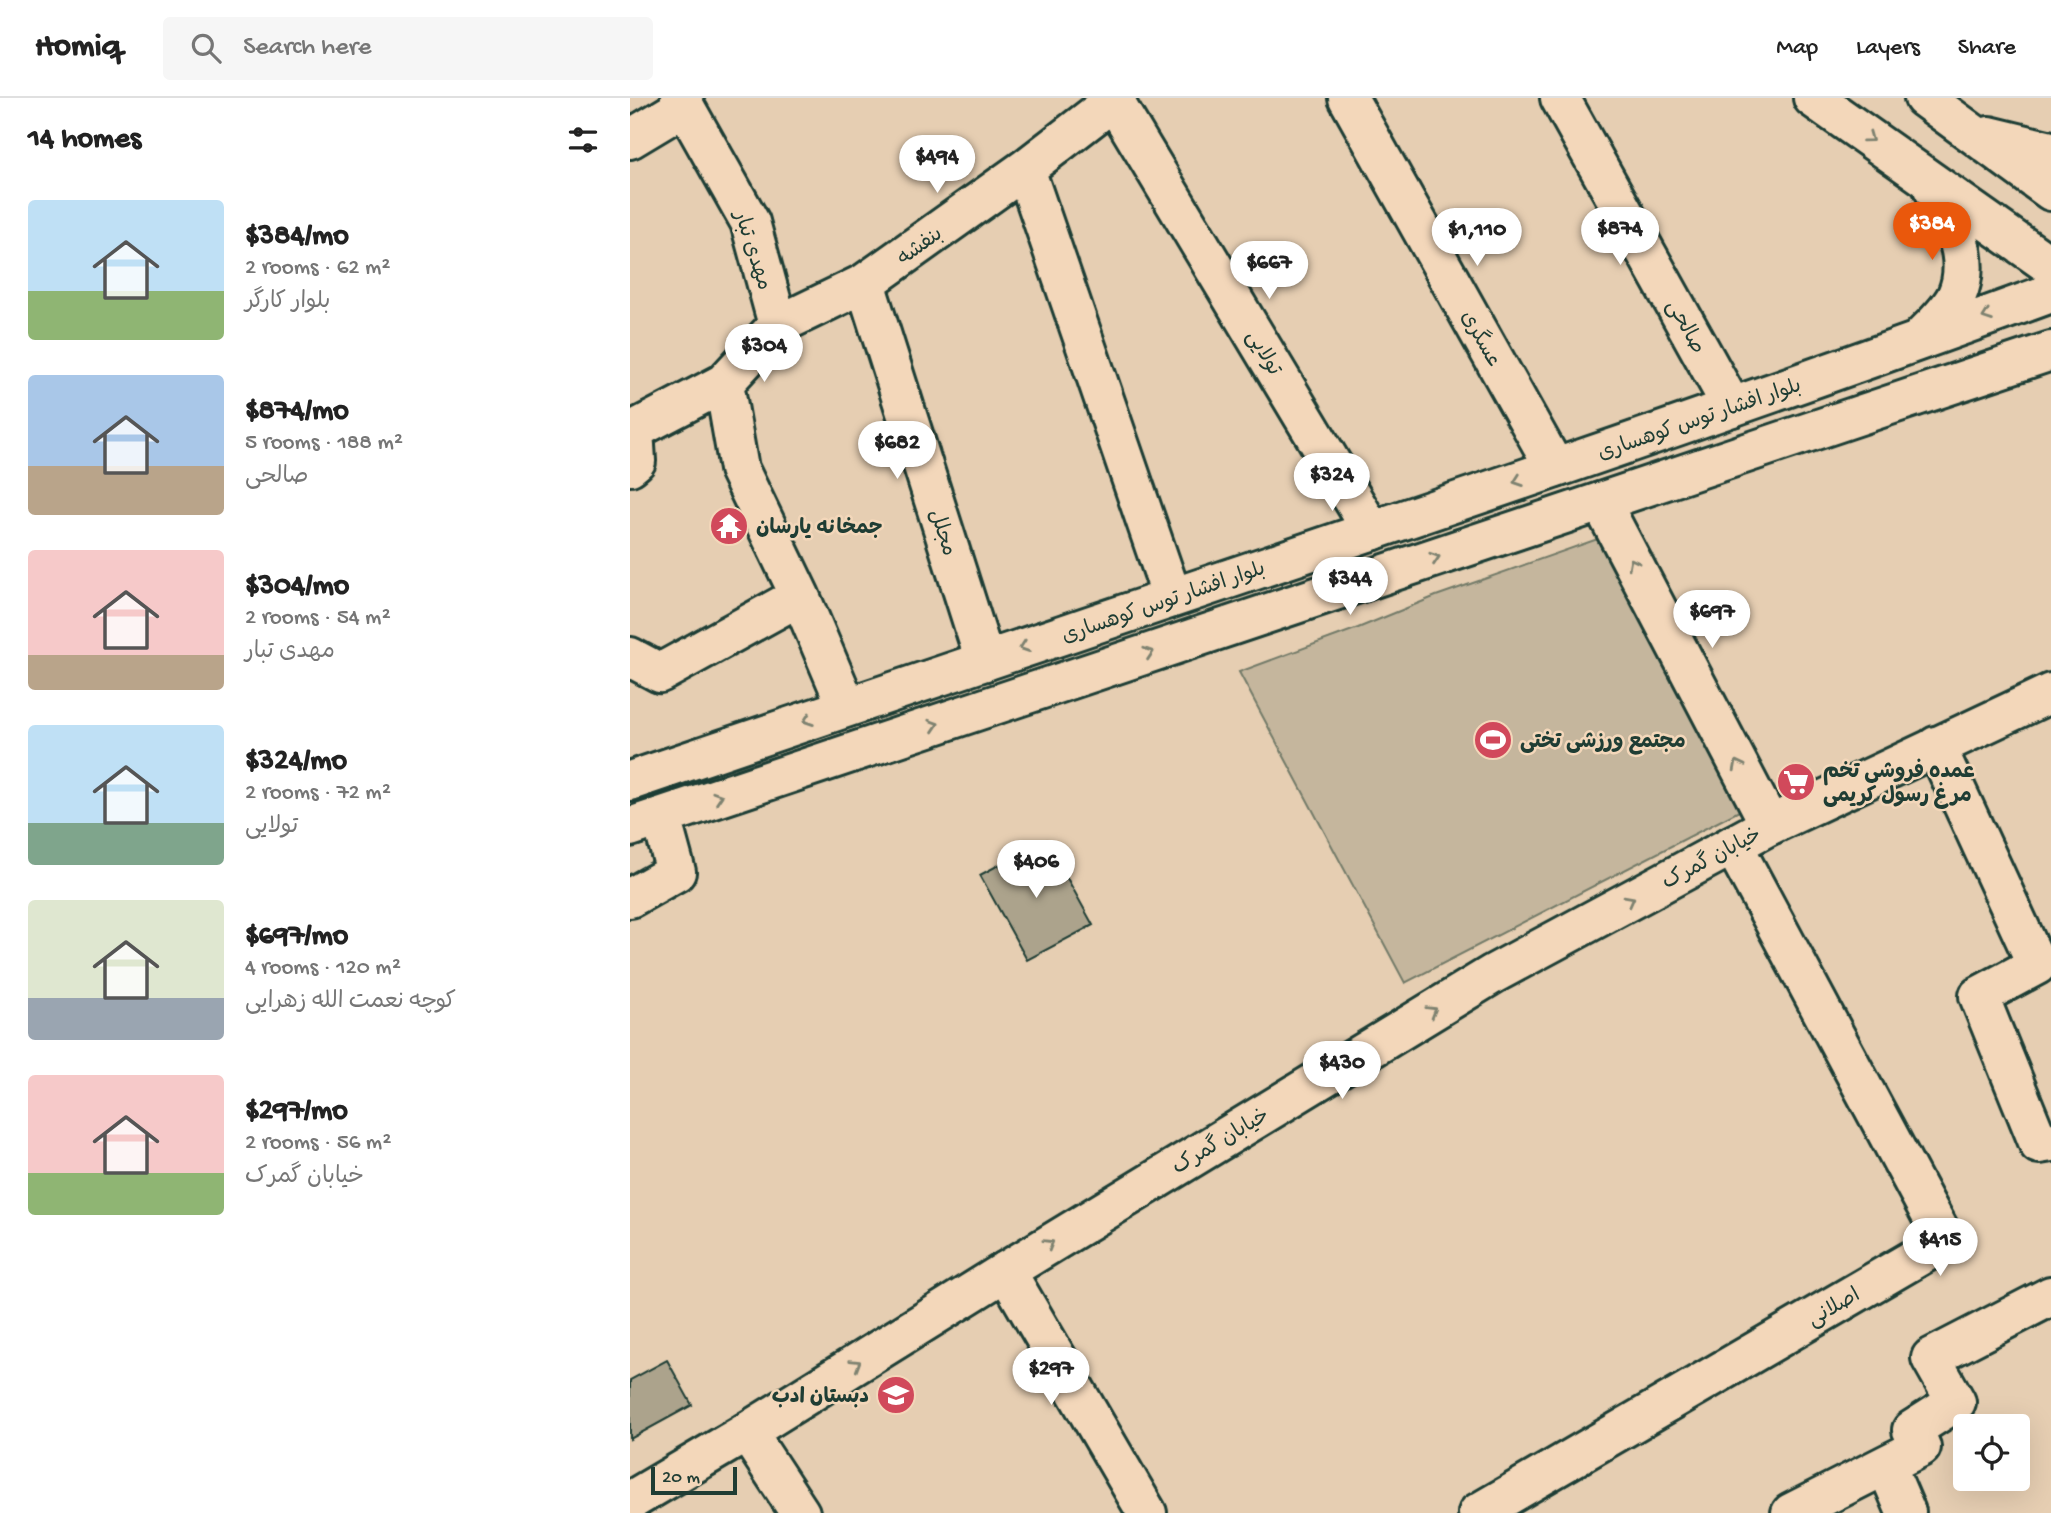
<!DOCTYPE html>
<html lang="en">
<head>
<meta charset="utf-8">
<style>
	:root { --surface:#fff; --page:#f6f6f6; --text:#222; --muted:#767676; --line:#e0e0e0; --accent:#ea580c }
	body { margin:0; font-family:"Gochi Hand","Playpen Sans Arabic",sans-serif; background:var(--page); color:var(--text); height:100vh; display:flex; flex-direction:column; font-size:26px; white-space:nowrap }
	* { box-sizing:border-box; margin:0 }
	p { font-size:23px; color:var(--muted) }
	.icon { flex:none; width:38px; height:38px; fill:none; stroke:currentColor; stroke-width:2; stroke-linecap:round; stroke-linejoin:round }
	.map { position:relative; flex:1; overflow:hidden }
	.panel { display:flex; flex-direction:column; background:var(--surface); width:630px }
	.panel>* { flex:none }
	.tools { position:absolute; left:1323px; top:1316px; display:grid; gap:14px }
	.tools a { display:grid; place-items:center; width:77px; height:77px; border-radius:7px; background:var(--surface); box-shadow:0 7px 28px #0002; font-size:35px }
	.scale { position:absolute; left:21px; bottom:18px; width:86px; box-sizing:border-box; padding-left:7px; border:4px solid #1f3d34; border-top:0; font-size:19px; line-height:24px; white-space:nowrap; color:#1f3d34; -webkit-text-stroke:5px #f3d7ba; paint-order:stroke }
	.price { position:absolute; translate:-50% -60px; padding:0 16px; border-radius:24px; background:#fff; color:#222; font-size:23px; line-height:46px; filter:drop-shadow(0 2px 4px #0008) }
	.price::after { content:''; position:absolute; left:50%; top:42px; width:21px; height:16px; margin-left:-10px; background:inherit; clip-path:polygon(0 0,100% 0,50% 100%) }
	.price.current { background:var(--accent); color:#fff }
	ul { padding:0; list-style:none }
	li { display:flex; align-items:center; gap:21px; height:175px; padding:0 28px }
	li span { display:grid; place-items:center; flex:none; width:196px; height:140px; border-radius:7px; color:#555 }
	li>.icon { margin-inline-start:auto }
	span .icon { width:84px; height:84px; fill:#fffc; stroke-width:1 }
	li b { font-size:30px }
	h2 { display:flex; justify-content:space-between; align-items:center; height:84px; padding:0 28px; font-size:30px }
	header { display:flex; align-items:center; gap:42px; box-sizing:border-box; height:98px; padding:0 35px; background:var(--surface); border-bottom:2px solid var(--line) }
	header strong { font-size:33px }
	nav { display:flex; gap:38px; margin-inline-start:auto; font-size:24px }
	.search { width:490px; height:63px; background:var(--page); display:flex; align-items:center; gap:18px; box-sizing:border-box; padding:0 24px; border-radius:7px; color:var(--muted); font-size:26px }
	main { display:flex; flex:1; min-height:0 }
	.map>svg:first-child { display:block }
	.green { fill:#c5b69d; stroke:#727a68; stroke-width:2 }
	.building { fill:#aca38c; stroke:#1f3d34; stroke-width:2 }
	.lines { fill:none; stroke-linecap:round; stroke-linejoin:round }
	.minor-casing { stroke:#1f3d34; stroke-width:44 }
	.major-casing { stroke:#1f3d34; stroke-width:44 }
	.minor { stroke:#f3d7ba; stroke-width:38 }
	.major { stroke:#f3d7ba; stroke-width:38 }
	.oneway { stroke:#7e8270 }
	.labels { text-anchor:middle; stroke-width:5; stroke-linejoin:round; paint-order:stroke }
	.street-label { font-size:21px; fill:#1f3d34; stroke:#f3d7ba }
	.poi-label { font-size:21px; font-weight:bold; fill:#1f3d34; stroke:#f3d7ba; text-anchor:start }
</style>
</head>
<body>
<header>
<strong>Homiq</strong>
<div class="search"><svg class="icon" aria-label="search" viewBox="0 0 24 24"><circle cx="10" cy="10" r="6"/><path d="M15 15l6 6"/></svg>Search here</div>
<nav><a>Map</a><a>Layers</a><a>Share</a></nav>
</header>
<main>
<section class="panel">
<h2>14 homes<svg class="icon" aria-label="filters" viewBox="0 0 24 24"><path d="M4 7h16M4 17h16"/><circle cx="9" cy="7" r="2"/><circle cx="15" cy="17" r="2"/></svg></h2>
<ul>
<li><span style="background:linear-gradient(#bfe0f5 65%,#8fb573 0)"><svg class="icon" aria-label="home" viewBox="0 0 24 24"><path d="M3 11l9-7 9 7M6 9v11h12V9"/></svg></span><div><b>$384/mo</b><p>2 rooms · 62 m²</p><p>بلوار کارگر</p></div></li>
<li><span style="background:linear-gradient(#a9c7e8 65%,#b9a48a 0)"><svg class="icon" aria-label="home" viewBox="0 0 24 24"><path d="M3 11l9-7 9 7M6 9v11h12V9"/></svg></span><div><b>$874/mo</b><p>5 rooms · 188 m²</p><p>صالحی</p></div></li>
<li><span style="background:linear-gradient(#f6c9c9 75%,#b9a48a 0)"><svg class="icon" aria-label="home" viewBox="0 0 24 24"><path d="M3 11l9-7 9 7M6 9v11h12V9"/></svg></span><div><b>$304/mo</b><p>2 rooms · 54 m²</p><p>مهدی تبار</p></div></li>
<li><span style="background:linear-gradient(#bfe0f5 70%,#7fa58c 0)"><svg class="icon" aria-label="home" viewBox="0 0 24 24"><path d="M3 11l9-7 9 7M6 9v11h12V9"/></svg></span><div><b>$324/mo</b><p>2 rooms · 72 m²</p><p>تولایی</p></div></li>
<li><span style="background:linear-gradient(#dfe7d0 70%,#9aa5b1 0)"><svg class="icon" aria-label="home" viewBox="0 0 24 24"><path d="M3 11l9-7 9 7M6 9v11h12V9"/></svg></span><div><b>$697/mo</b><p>4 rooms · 120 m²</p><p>کوچه نعمت الله زهرایی</p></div></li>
<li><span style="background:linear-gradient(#f6c9c9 70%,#8fb573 0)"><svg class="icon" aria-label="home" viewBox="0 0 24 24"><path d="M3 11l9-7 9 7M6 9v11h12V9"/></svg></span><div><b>$297/mo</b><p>2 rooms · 56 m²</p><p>خیابان گمرک</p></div></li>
</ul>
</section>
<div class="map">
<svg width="1421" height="1415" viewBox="0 0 1421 1415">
	<rect width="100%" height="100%" fill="#e6ceb2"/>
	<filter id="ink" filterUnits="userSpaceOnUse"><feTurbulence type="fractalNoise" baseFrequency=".0143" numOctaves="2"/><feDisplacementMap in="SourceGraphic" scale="14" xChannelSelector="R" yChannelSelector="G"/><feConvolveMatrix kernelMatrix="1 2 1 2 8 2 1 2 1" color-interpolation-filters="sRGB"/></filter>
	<g filter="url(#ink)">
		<path class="green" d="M979 437 1115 710 775 885 609 574 728 530 806 498Z"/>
		<path class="building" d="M416 742 463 827 397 862 350 777Z
			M37 1262 62 1307 0 1341V1282Z"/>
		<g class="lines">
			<defs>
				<path id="minor" d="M50 0 120 124 148 227 94 285 109 371 170 498 217 609
					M718 0 925 370
					M930 0 1102 309
					M484 3 742 433
					M0 41 55 8
					M395 71 542 499
					M235 185 355 563
					M148 227 235 185 395 71 487 0
					M4 332 94 285
					M0 368 6 363 4 332
					M971 404 1140 727
					M0 559 30 575 170 498
					M1306 648 1407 867 1349 898 1409 1046 1421 1044
					M0 800 46 774 31 719
					M376 1173 517 1415
					M117 1334 170 1415
					M1256 1367 1276 1414
					M848 1415 1315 1143 1103 747
					M1161 1415 1291 1349 1282 1332 1326 1304 1301 1260 1421 1198"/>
				<path id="major" d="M1183 0 1421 168
					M1294 0 1421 93
					M1359 38 1421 53
					M1288 243C1301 229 1319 214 1327 197 1343 160 1322 121 1303 90
					M0 683C474 521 951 367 1421 195
					M0 729 1421 253
					M0 1403 117 1334 376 1173 863 876 1140 727 1421 595"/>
			</defs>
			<use href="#minor" class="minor-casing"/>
			<use href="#major" class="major-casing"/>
			<use href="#minor" class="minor"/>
			<use href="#major" class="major"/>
		</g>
		<defs><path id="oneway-chevron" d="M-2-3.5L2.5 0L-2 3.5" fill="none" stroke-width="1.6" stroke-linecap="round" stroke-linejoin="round" transform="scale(1.75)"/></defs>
		<g class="oneway">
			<use href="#oneway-chevron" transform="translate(1239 40) rotate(36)"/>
			<use href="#oneway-chevron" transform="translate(1357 218) rotate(160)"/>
			<use href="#oneway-chevron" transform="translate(888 383) rotate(161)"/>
			<use href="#oneway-chevron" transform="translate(805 460) rotate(-18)"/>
			<use href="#oneway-chevron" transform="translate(1003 465) rotate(-117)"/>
			<use href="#oneway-chevron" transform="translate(394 549) rotate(161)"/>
			<use href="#oneway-chevron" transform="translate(519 555) rotate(-18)"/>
			<use href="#oneway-chevron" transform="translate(178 622) rotate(161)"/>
			<use href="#oneway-chevron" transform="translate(304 627) rotate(-18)"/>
			<use href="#oneway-chevron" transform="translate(1108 667) rotate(-117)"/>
			<use href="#oneway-chevron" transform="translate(88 699) rotate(-18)"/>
			<use href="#oneway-chevron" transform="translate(1000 802) rotate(-28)"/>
			<use href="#oneway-chevron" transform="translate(802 913) rotate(-31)"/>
			<use href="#oneway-chevron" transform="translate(419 1146) rotate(-31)"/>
			<use href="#oneway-chevron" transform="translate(226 1266) rotate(-32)"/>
		</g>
	</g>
	<defs>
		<symbol id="temple-disc" viewBox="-11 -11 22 22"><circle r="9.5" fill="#d1495b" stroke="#f3d7ba"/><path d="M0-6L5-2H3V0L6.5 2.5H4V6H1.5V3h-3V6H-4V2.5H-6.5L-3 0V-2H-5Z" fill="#fff"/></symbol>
		<symbol id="stadium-disc" viewBox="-11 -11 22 22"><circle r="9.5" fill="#d1495b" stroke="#f3d7ba"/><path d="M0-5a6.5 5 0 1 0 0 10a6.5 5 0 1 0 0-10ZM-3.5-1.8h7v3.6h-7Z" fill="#fff"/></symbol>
		<symbol id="supermarket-disc" viewBox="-11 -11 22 22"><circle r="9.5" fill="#d1495b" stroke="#f3d7ba"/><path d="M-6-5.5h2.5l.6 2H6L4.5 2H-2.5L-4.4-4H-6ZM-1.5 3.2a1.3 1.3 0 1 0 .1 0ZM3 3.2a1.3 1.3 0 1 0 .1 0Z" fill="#fff"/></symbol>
		<symbol id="school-disc" viewBox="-11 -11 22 22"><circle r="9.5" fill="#d1495b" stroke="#f3d7ba"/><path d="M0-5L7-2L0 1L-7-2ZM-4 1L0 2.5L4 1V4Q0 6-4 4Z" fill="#fff"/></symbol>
	</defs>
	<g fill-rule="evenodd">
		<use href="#temple-disc" x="77" y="406" width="44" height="44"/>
		<use href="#stadium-disc" x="841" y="620" width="44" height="44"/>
		<use href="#supermarket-disc" x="1144" y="662" width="44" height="44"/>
		<use href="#school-disc" x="244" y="1275" width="44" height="44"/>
	</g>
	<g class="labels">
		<g class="street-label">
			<text transform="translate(289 147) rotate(-36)" y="7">بنفشه</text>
			<text transform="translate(124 152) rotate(72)" y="7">مهدی تبار</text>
			<text transform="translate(1057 228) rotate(61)" y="7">صالحی</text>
			<text transform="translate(852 240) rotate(61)" y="7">عسگری</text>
			<text transform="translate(635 254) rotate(59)" y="7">تولایی</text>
			<text transform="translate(1069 320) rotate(-19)" y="7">بلوار افشار توس کوهساری</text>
			<text transform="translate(314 434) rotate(72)" y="7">مجلل</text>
			<text transform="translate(533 503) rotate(-19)" y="7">بلوار افشار توس کوهساری</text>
			<text transform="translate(1081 759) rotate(-28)" y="7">خیابان گمرک</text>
			<text transform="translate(590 1042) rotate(-31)" y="7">خیابان گمرک</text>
			<text transform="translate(1203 1208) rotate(-30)" y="7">اصلانی</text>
		</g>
		<g class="poi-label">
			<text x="126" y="435">جمخانه یارسان</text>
			<text x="890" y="649">مجتمع ورزشی تختی</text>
			<text x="1193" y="679">عمده فروشی تخم<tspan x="1193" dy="24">مرغ رسول کریمی</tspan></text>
			<text x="239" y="1304" text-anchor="end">دبستان ادب</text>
		</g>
	</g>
</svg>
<div class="tools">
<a><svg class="icon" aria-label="locate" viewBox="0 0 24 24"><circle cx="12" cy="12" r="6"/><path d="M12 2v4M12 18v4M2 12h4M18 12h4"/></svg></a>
</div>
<div class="scale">20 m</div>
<b class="price" style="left:307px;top:97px">$494</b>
<b class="price current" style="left:1302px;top:164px">$384</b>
<b class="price" style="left:990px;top:169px">$874</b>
<b class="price" style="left:847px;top:170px">$1,110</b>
<b class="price" style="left:639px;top:203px">$667</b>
<b class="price" style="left:134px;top:286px">$304</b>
<b class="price" style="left:267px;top:383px">$682</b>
<b class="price" style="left:702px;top:415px">$324</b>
<b class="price" style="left:720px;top:519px">$344</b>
<b class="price" style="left:1082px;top:552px">$697</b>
<b class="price" style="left:406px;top:802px">$406</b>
<b class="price" style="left:712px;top:1003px">$430</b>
<b class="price" style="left:1310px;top:1180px">$415</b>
<b class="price" style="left:421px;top:1309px">$297</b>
</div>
</main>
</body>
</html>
